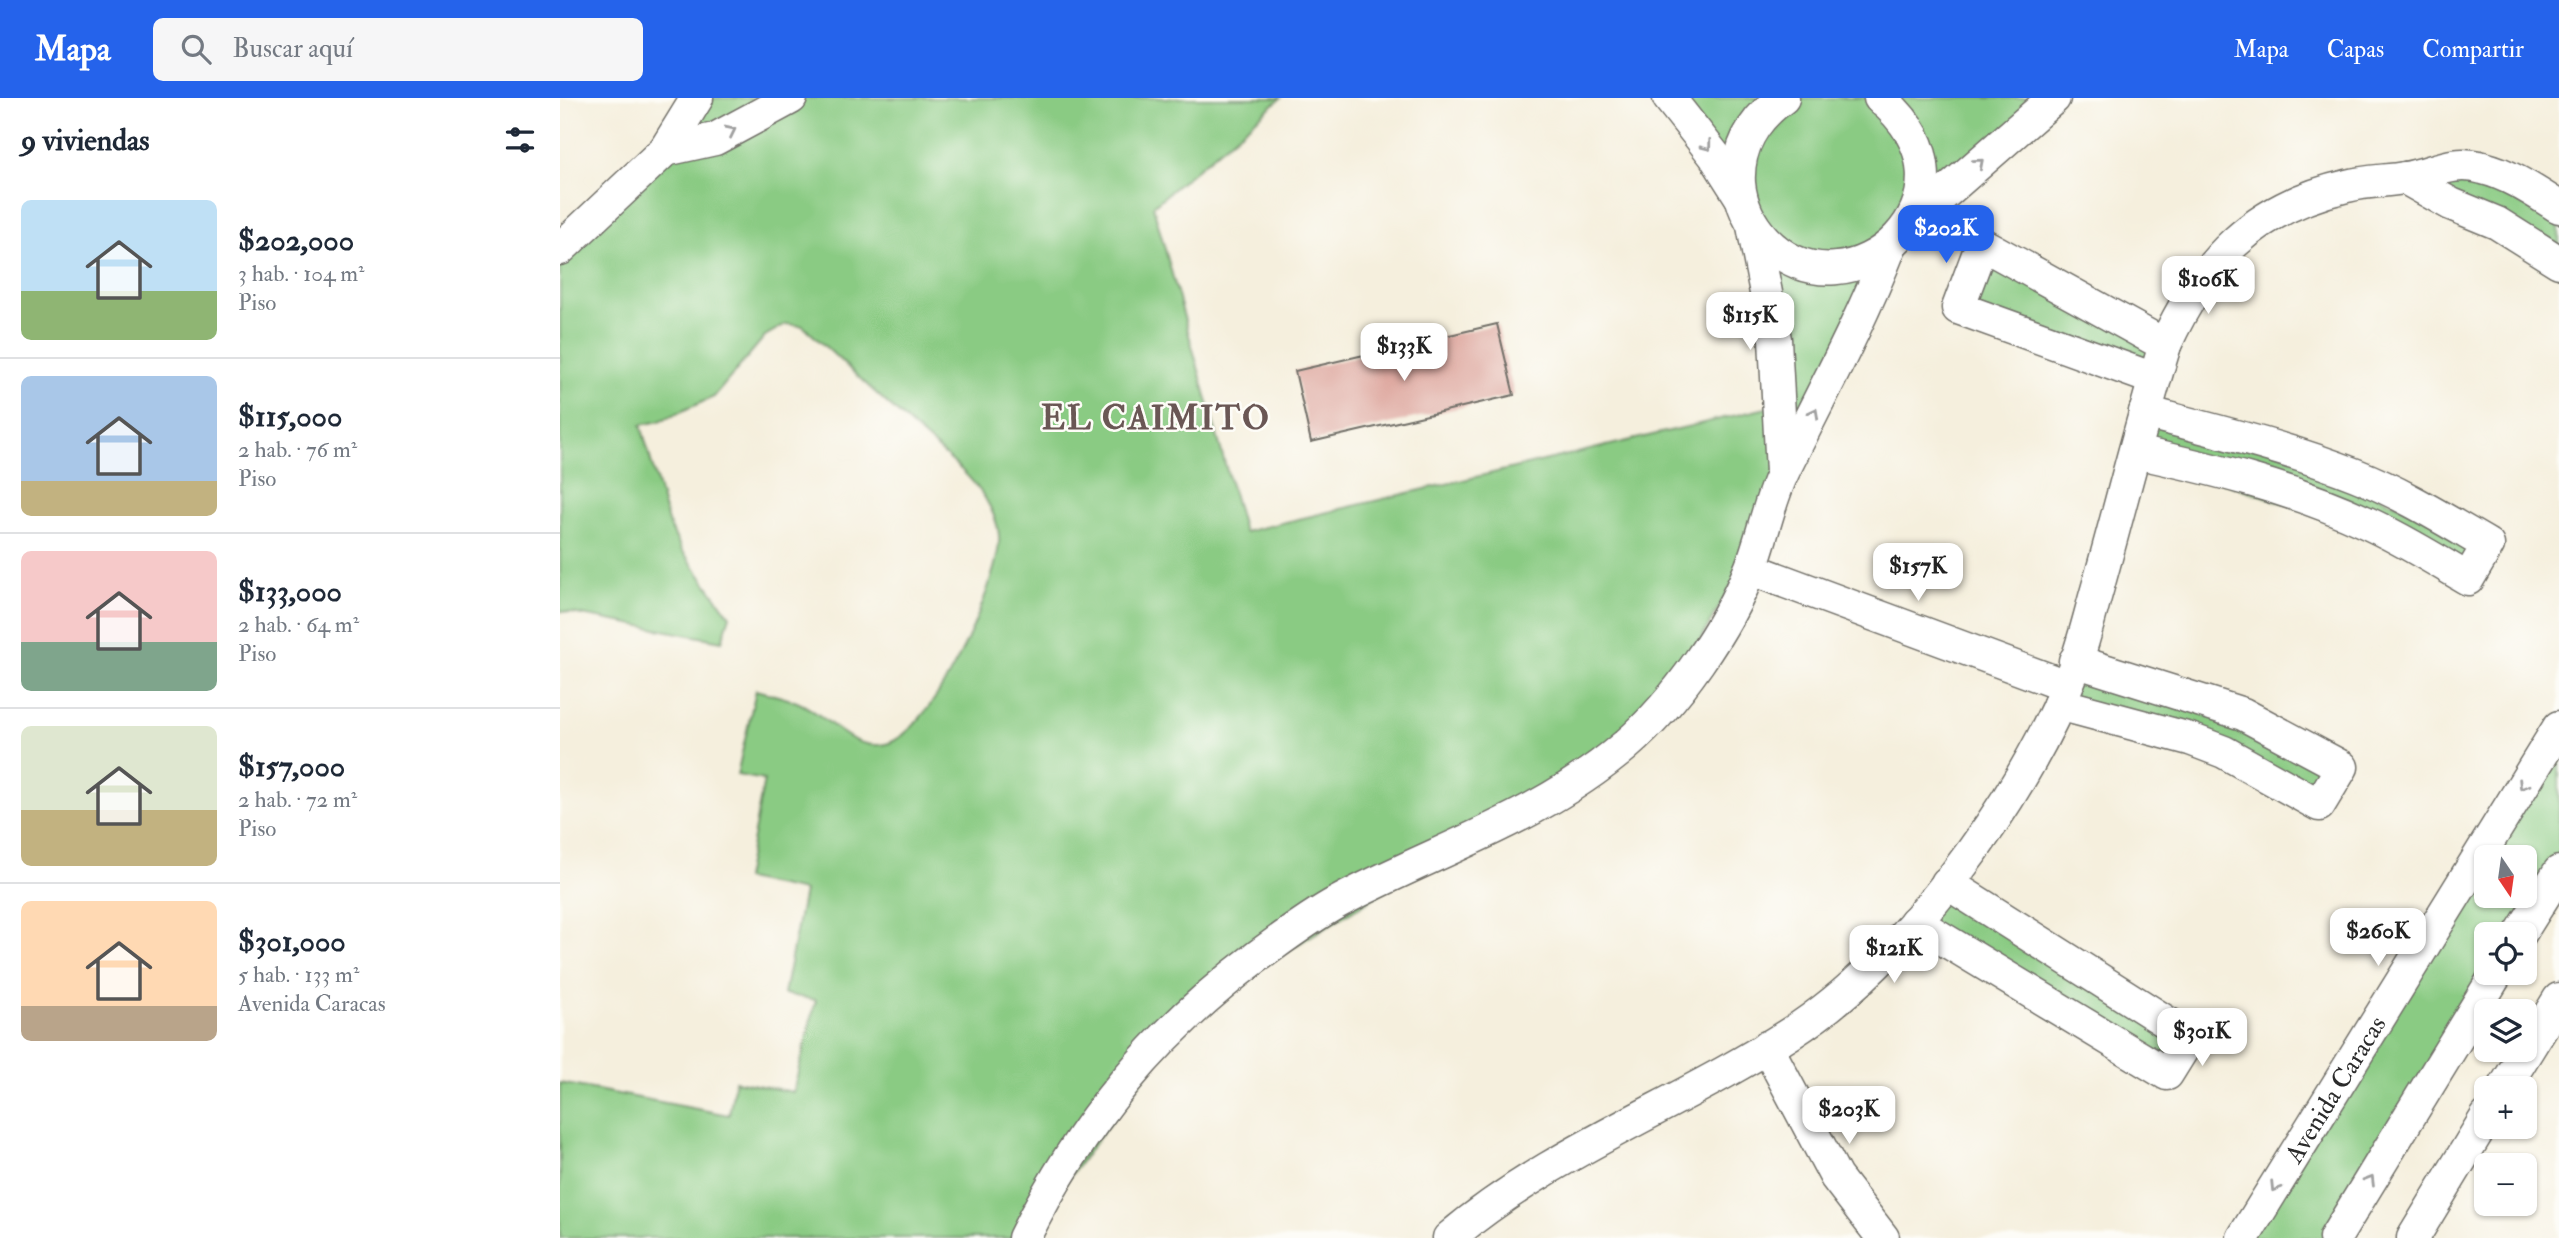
<!DOCTYPE html>
<html lang="es">
<head>
<meta charset="utf-8">
<style>
	:root { --surface:#fff; --page:#f6f6f7; --text:#1f2937; --muted:#747a83; --line:#e0e1e3; --accent:#2563eb }
	body { margin:0; font-family:"IM FELL Double Pica",serif; background:var(--page); color:var(--text); height:100vh; display:flex; flex-direction:column; font-size:26px; white-space:nowrap }
	* { box-sizing:border-box; margin:0 }
	p { font-size:23px; color:var(--muted) }
	.icon { flex:none; width:38px; height:38px; fill:none; stroke:currentColor; stroke-width:2; stroke-linecap:round; stroke-linejoin:round }
	.map { position:relative; flex:1; overflow:hidden }
	.details { display:flex; flex-direction:column; background:var(--surface); width:560px }
	.details>* { flex:none }
	.needle { width:46px; rotate:167deg }
	.buttons { position:absolute; left:1914px; top:747px; display:grid; gap:14px }
	.buttons a { display:grid; place-items:center; width:63px; height:63px; border-radius:10px; background:var(--surface); box-shadow:0 2px 5px #0004; font-size:35px }
	.price { position:absolute; translate:-50% -60px; padding:0 16px; border-radius:14px; background:#fff; color:#222; font-size:23px; line-height:46px; filter:drop-shadow(0 2px 4px #0008) }
	.price::after { content:''; position:absolute; left:50%; top:42px; width:21px; height:16px; margin-left:-10px; background:inherit; clip-path:polygon(0 0,100% 0,50% 100%) }
	.price.current { background:var(--accent); color:#fff }
	ul { padding:0; list-style:none }
	li { display:flex; align-items:center; gap:21px; height:175px; padding:0 21px }
	li+li { border-top:2px solid var(--line) }
	li span { display:grid; place-items:center; flex:none; width:196px; height:140px; border-radius:10px; color:#555 }
	li>.icon { margin-inline-start:auto }
	span .icon { width:84px; height:84px; fill:#fffc; stroke-width:1 }
	li b { font-size:30px }
	h2 { display:flex; justify-content:space-between; align-items:center; height:84px; padding:0 21px; font-size:30px }
	header { display:flex; align-items:center; gap:42px; box-sizing:border-box; height:98px; padding:0 35px; background:var(--accent); color:#fff }
	header strong { font-size:33px }
	nav { display:flex; gap:38px; margin-inline-start:auto; font-size:24px }
	.search { width:490px; height:63px; background:var(--page); display:flex; align-items:center; gap:18px; box-sizing:border-box; padding:0 24px; border-radius:10px; color:var(--muted); font-size:26px }
	main { display:flex; flex:1; min-height:0 }
	.map>svg:first-child { display:block }
	.green { fill:#8acb83; stroke:#5a7b57; stroke-width:2; fill-rule:evenodd }
	.building { fill:#dfaaa2 }
	.lines { fill:none; stroke-linecap:round; stroke-linejoin:round }
	.minor-casing { stroke:#727069; stroke-width:35 }
	.minor { stroke:#fff; stroke-width:32 }
	.oneway { stroke:#a0a0a0 }
	.labels { text-anchor:middle; stroke-width:5; stroke-linejoin:round; paint-order:stroke }
	.street-label { font-size:26px; fill:#2b2b2b; stroke:#fdfcf7 }
	.district-label { font-size:33px; font-weight:bold; letter-spacing:2px; fill:#6a5755; stroke:#fdfcf7 }
</style>
</head>
<body>
<header>
<strong>Mapa</strong>
<div class="search"><svg class="icon" aria-label="search" viewBox="0 0 24 24"><circle cx="10" cy="10" r="6"/><path d="M15 15l6 6"/></svg>Buscar aquí</div>
<nav><a>Mapa</a><a>Capas</a><a>Compartir</a></nav>
</header>
<main>
<section class="details">
<h2>9 viviendas<svg class="icon" aria-label="filters" viewBox="0 0 24 24"><path d="M4 7h16M4 17h16"/><circle cx="9" cy="7" r="2"/><circle cx="15" cy="17" r="2"/></svg></h2>
<ul>
<li><span style="background:linear-gradient(#bfe0f5 65%,#8fb573 0)"><svg class="icon" aria-label="home" viewBox="0 0 24 24"><path d="M3 11l9-7 9 7M6 9v11h12V9"/></svg></span><div><b>$202,000</b><p>3 hab. · 104 m²</p><p>Piso</p></div></li>
<li><span style="background:linear-gradient(#a9c7e8 75%,#c2b280 0)"><svg class="icon" aria-label="home" viewBox="0 0 24 24"><path d="M3 11l9-7 9 7M6 9v11h12V9"/></svg></span><div><b>$115,000</b><p>2 hab. · 76 m²</p><p>Piso</p></div></li>
<li><span style="background:linear-gradient(#f6c9c9 65%,#7fa58c 0)"><svg class="icon" aria-label="home" viewBox="0 0 24 24"><path d="M3 11l9-7 9 7M6 9v11h12V9"/></svg></span><div><b>$133,000</b><p>2 hab. · 64 m²</p><p>Piso</p></div></li>
<li><span style="background:linear-gradient(#dfe7d0 60%,#c2b280 0)"><svg class="icon" aria-label="home" viewBox="0 0 24 24"><path d="M3 11l9-7 9 7M6 9v11h12V9"/></svg></span><div><b>$157,000</b><p>2 hab. · 72 m²</p><p>Piso</p></div></li>
<li><span style="background:linear-gradient(#ffd9b3 75%,#b9a48a 0)"><svg class="icon" aria-label="home" viewBox="0 0 24 24"><path d="M3 11l9-7 9 7M6 9v11h12V9"/></svg></span><div><b>$301,000</b><p>5 hab. · 133 m²</p><p>Avenida Caracas</p></div></li>
</ul>
</section>
<div class="map">
<svg width="1999" height="1140" viewBox="0 0 1999 1140">
	<rect width="100%" height="100%" fill="#fdfcf7"/>
	<filter id="ink" filterUnits="userSpaceOnUse"><feTurbulence type="fractalNoise" baseFrequency=".0143" numOctaves="2"/><feDisplacementMap in="SourceGraphic" scale="14" xChannelSelector="R" yChannelSelector="G"/><feConvolveMatrix kernelMatrix="1 2 1 2 8 2 1 2 1" color-interpolation-filters="sRGB"/></filter>
	<filter id="wash" filterUnits="userSpaceOnUse"><feTurbulence type="fractalNoise" baseFrequency=".00686" numOctaves="4" result="noise"/><feDisplacementMap in="SourceGraphic" scale="28" xChannelSelector="R" yChannelSelector="G"/><feGaussianBlur stdDeviation="1.57" result="paint"/><feColorMatrix in="noise" values="0 0 0 0 0 0 0 0 0 0 0 0 0 0 0 0 0 1.4 0 .05"/><feComposite in="paint" operator="in"/></filter>
	<g filter="url(#wash)">
		<rect width="100%" height="100%" fill="#f5efdd"/>
		<path class="green" d="M137 0H721L593 108 684 434 1219 307 1193 128 1109 0H1494L1349 126 1208 423 1101 611 888 754 637 908 464 1140H0V985L169 1017 175 983 233 994 256 902 224 896 244 793 185 781 204 682 177 677 196 592C210 596 224 599 237 604 267 616 285 649 320 647 371 644 436 490 439 444 440 430 432 412 425 400 409 375 382 355 361 336 321 300 282 264 243 228L226 226 205 238 154 299 100 323 81 327 108 424 121 451 170 518 162 543 0 513V152Z
			M1893 65 1999 109V164L1846 80Z
			M1422 146 1605 247 1594 281 1398 210Z
			M1585 314 1692 342 1928 447 1908 481 1859 452 1576 354Z
			M1515 564 1782 669 1759 707 1499 605Z
			M1999 629V774L1960 836H1927V875L1775 1140H1683ZM1927 760H1965V798H1927Z
			M1385 787 1630 939 1607 976 1357 822Z"/>
		<g id="blocks">
			<path class="building" d="M937 226 954 297 751 344 735 273Z"/>
		</g>
	</g>
	<g filter="url(#ink)">
		<use href="#blocks" fill-opacity="0" stroke="#727069" stroke-width="2"/>
		<g class="lines">
			<defs>
				<g id="minor">
					<path d="M1109 0 1154 57 1180 98"/>
					<path d="M1223 0C1194 21 1177 48 1179 85 1181 107 1190 126 1205 142 1289 230 1436 95 1320 0"/>
					<path d="M105 52 155 41 231 0"/>
					<path d="M1845 80 1891 106 1937 125 1999 164"/>
					<path d="M1351 125 1494 0"/>
					<path d="M1193 128 1215 241 1222 374"/>
					<path d="M0 151 105 52 137 0"/>
					<path d="M1594 281 1398 210 1422 146 1605 247"/>
					<path d="M1575 354C1654 371 1732 390 1805 424 1841 440 1874 461 1908 481L1928 447C1885 422 1842 395 1796 377 1728 350 1656 333 1585 314"/>
					<path d="M1191 471 1506 588"/>
					<path d="M1499 606 1630 641 1664 654 1759 707 1782 669 1683 616 1515 563"/>
					<path d="M1355 824 1607 976 1630 939 1387 785"/>
					<path d="M1960 836 1999 774"/>
					<path d="M1207 949 1276 1079 1323 1140"/>
					<path d="M1944 990 1999 901"/>
					<path d="M464 1140C521 1025 595 935 698 858 724 839 750 819 778 804 875 752 980 721 1066 647 1116 604 1167 530 1191 469 1203 438 1209 402 1224 372 1261 297 1300 226 1330 149"/>
					<path d="M889 1140C990 1054 1119 1007 1231 935 1344 863 1462 703 1511 578 1522 551 1529 520 1537 492 1560 410 1580 328 1605 247 1643 163 1694 109 1787 88 1806 83 1826 83 1845 80 1875 75 1891 61 1923 70 1951 77 1975 94 1999 109"/>
					<path id="s1" d="M1683 1140 1999 629"/>
					<path d="M1775 1140 1937 875"/>
					<path d="M1853 1140 1927 1018"/>
				</g>
			</defs>
			<use href="#minor" class="minor-casing"/>
			<use href="#minor" class="minor"/>
		</g>
		<defs><path id="oneway-chevron" d="M-2-3.5L2.5 0L-2 3.5" fill="none" stroke-width="1.6" stroke-linecap="round" stroke-linejoin="round" transform="scale(1.75)"/></defs>
		<g class="oneway">
			<use href="#oneway-chevron" transform="translate(171 33) rotate(-26)"/>
			<use href="#oneway-chevron" transform="translate(1147 48) rotate(53)"/>
			<use href="#oneway-chevron" transform="translate(1419 65) rotate(-41)"/>
			<use href="#oneway-chevron" transform="translate(1254 315) rotate(-62)"/>
			<use href="#oneway-chevron" transform="translate(1963 687) rotate(122)"/>
			<use href="#oneway-chevron" transform="translate(1810 1082) rotate(-59)"/>
			<use href="#oneway-chevron" transform="translate(1715 1089) rotate(122)"/>
		</g>
	</g>
	<g class="labels">
		<g class="street-label">
			<text dy="9" stroke="none"><textPath href="#s1" startOffset="175">Avenida Caracas</textPath></text>
		</g>
		<g class="district-label">
			<text x="596" y="331">EL CAIMITO</text>
		</g>
	</g>
</svg>
<div class="buttons">
<a><svg class="needle" viewBox="-14 -14 28 28"><path d="M0-13l5 13h-10z" fill="#e53935"/><path d="M0 13l5-13h-10z" fill="#747a83"/></svg></a>
<a><svg class="icon" aria-label="locate" viewBox="0 0 24 24"><circle cx="12" cy="12" r="6"/><path d="M12 2v4M12 18v4M2 12h4M18 12h4"/></svg></a>
<a><svg class="icon" aria-label="layers" viewBox="0 0 24 24"><path d="M12 4l9 5-9 5-9-5zM3 14l9 5 9-5"/></svg></a>
<a>+</a>
<a>−</a>
</div>
<b class="price current" style="left:1386px;top:167px">$202K</b>
<b class="price" style="left:1648px;top:218px">$106K</b>
<b class="price" style="left:1190px;top:254px">$115K</b>
<b class="price" style="left:844px;top:285px">$133K</b>
<b class="price" style="left:1358px;top:505px">$157K</b>
<b class="price" style="left:1818px;top:870px">$260K</b>
<b class="price" style="left:1334px;top:887px">$121K</b>
<b class="price" style="left:1642px;top:970px">$301K</b>
<b class="price" style="left:1289px;top:1048px">$203K</b>
</div>
</main>
</body>
</html>
